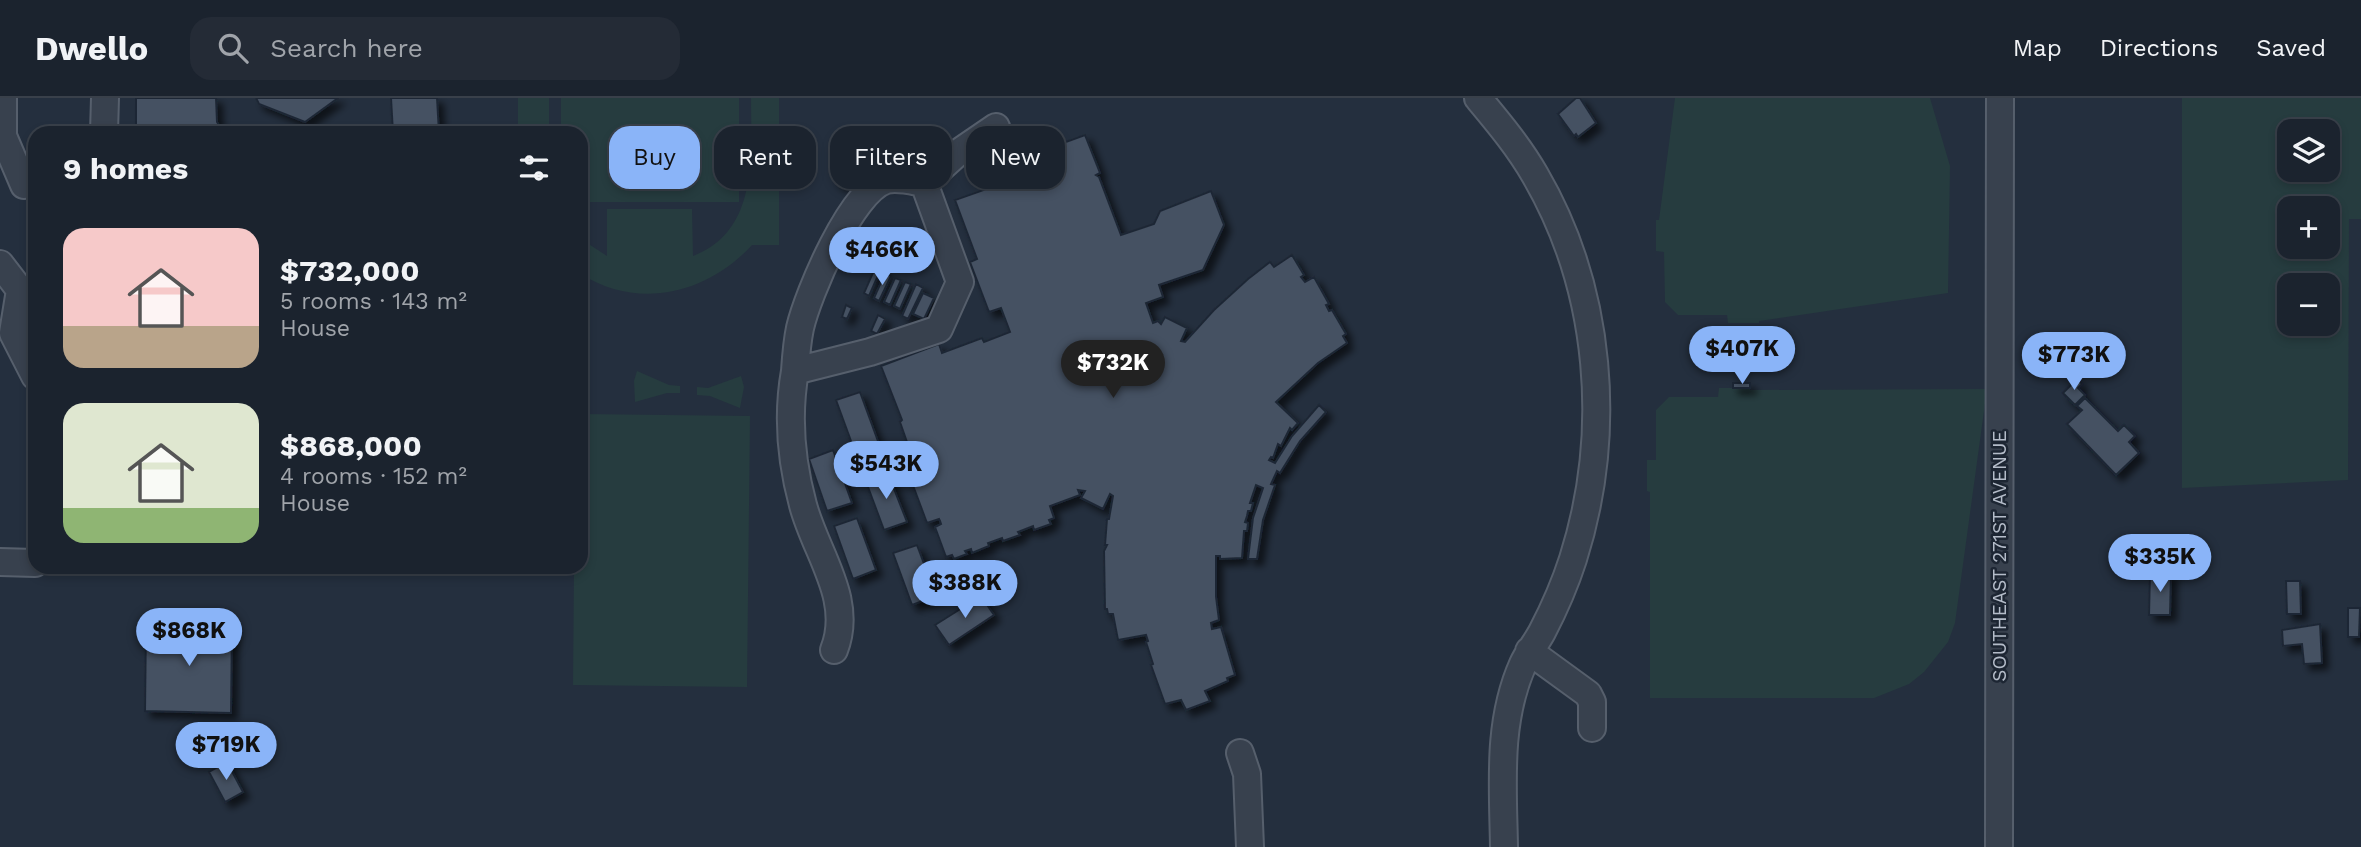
<!DOCTYPE html>
<html lang="en">
<head>
<meta charset="utf-8">
<style>
	:root { --surface:#1b232e; --page:#242b36; --text:#f1f3f6; --muted:#a0a4aa; --line:#39404a; --accent:#8ab4f8 }
	body { margin:0; font-family:"Work Sans",sans-serif; background:var(--page); color:var(--text); height:100vh; display:flex; flex-direction:column; font-size:26px; white-space:nowrap }
	* { box-sizing:border-box; margin:0 }
	p { font-size:23px; color:var(--muted) }
	.icon { flex:none; width:38px; height:38px; fill:none; stroke:currentColor; stroke-width:2; stroke-linecap:round; stroke-linejoin:round }
	.map { position:relative; flex:1; overflow:hidden }
	.side { position:absolute; left:28px; top:28px; width:560px; height:448px; display:flex; flex-direction:column; background:var(--surface); border-radius:21px; box-shadow:0 4px 10px #0003,0 0 0 2px var(--line) }
	.side>* { flex:none }
	.hud { position:absolute; left:609px; top:28px; width:665px; height:63px; display:flex; gap:14px }
	.tools { position:absolute; left:2277px; top:21px; display:grid; gap:14px }
	.tools a { display:grid; place-items:center; width:63px; height:63px; border-radius:14px; background:var(--surface); box-shadow:0 4px 10px #0003,0 0 0 2px var(--line); font-size:35px }
	.price { position:absolute; translate:-50% -60px; padding:0 16px; border-radius:24px; background:var(--accent); color:#111; font-size:23px; line-height:46px; filter:drop-shadow(0 2px 4px #0008) }
	.price::after { content:''; position:absolute; left:50%; top:42px; width:21px; height:16px; margin-left:-10px; background:inherit; clip-path:polygon(0 0,100% 0,50% 100%) }
	.price.on { background:#222; color:#fff }
	ul { padding:0; list-style:none }
	li { display:flex; align-items:center; gap:21px; height:175px; padding:0 35px }
	li span { display:grid; place-items:center; flex:none; width:196px; height:140px; border-radius:21px; color:#555 }
	li>.icon { margin-inline-start:auto }
	span .icon { width:84px; height:84px; fill:#fffc; stroke-width:1 }
	li b { font-size:30px }
	h2 { display:flex; justify-content:space-between; align-items:center; height:84px; padding:0 35px; font-size:30px }
	.chip { padding:0 24px; border-radius:21px; background:var(--surface); box-shadow:0 4px 10px #0003,0 0 0 2px var(--line); font-size:24px; line-height:63px }
	.chip.on { background:var(--accent); color:#111 }
	header { display:flex; align-items:center; gap:42px; box-sizing:border-box; height:98px; padding:0 35px; background:var(--surface); border-bottom:2px solid var(--line) }
	header strong { font-size:33px }
	nav { display:flex; gap:38px; margin-inline-start:auto; font-size:24px }
	.search { width:490px; height:63px; background:var(--page); display:flex; align-items:center; gap:18px; box-sizing:border-box; padding:0 24px; border-radius:21px; color:var(--muted); font-size:26px }
	.map>svg:first-child { display:block }
	.green { fill:#263c3f; fill-rule:evenodd }
	.building { fill:#455162; stroke:#1f2835; stroke-width:2; filter:url(#shadow) }
	.lines { fill:none; stroke-linecap:round; stroke-linejoin:round }
	.minor-casing { stroke:#565f6c; stroke-width:30 }
	.minor { stroke:#38414e; stroke-width:26 }
	.labels { text-anchor:middle; stroke-width:5; stroke-linejoin:round; paint-order:stroke }
	.street-label { font-size:19px; fill:#b4bcc9; stroke:#1d2633 }
</style>
</head>
<body>
<header>
<strong>Dwello</strong>
<div class="search"><svg class="icon" aria-label="search" viewBox="0 0 24 24"><circle cx="10" cy="10" r="6"/><path d="M15 15l6 6"/></svg>Search here</div>
<nav><a>Map</a><a>Directions</a><a>Saved</a></nav>
</header>
<div class="map">
<svg width="2361" height="749" viewBox="0 0 2361 749">
	<defs>
		<filter id="shadow"><feDropShadow dx="6" dy="6" stdDeviation="3.5" flood-color="#0009"/></filter>
	</defs>
	<rect width="100%" height="100%" fill="#242f3e"/>
	<path class="green" d="M518 0H549V35H518Z
		M561 0H739V104H581V35H561Z
		M751 0H779V147H752C708 195 639 213 581 176V141L607 158V111H692L693 158C759 133 751 57 751 0Z
		M1675 0H1930L1950 68 1948 195 1759 223V225H1728L1727 217H1678L1665 204 1664 154 1656 153V122H1659Z
		M2182 0H2361V121H2349L2348 382 2182 390ZM2289 33H2328V72H2289ZM2289 110H2328V149H2289ZM2328 187V226H2289V187Z
		M637 273 669 287 680 288V295H667L635 304 634 283Z
		M741 278 744 289 740 310 710 298 697 297V289L708 290Z
		M1719 290H1750V292L1987 291 1955 525 1948 544 1924 574 1909 586 1874 600H1650V394L1647 393V362H1656V312L1669 299H1718Z
		M581 316 750 318 747 589 573 587 574 469H581Z"/>
	<path class="building" d="M136 0H216L217 24 224 35H136Z
		M256 0H338L305 24 259 6Z
		M391 0H437L439 35H393Z
		M1576 0H1580L1596 25 1578 39 1576 36 1574 38 1558 16Z
		M1085 37 1100 75 1096 77 1099 79 1121 137 1154 126 1160 113 1211 93 1224 127 1203 172 1159 187 1163 199 1146 205 1153 225 1158 223 1161 226 1165 219 1187 230 1181 243 1185 244 1214 212 1248 181 1270 164 1274 169 1292 157 1304 177 1301 179 1305 184 1314 179 1329 206 1326 207 1329 213 1332 212 1346 236 1343 238 1347 245 1318 265 1276 304 1298 325 1292 332 1290 330 1281 348 1278 346 1273 360 1271 359 1269 362 1275 365 1292 338 1319 307 1326 314 1300 343 1280 375 1277 373 1271 386 1275 387 1263 422 1257 461H1248L1253 420 1263 390 1256 387 1250 405H1253L1251 413H1248L1247 418 1245 424 1248 425 1247 433H1244L1242 460 1220 461V458H1216V499L1219 522 1211 525 1212 531 1221 529 1235 577 1227 580 1228 583 1205 593 1210 603 1186 612 1181 602 1165 606 1151 567 1153 566 1146 544 1148 543 1146 537 1118 542 1113 516H1108L1107 511H1105L1104 453 1107 447H1105L1107 421H1109L1113 398 1110 396 1103 411 1081 400 1085 393 1078 392 1080 397 1050 408 1054 420 1049 422 1051 426 1034 432 1033 428 1018 434 1020 437 1003 443 1002 440 988 445 989 448 972 455 971 451 965 453 967 456 954 461 952 457 946 459 935 429 941 426 940 423 939 421 927 425 902 358 914 354 912 346 908 347 900 324 902 322 881 268 939 246 942 255 982 240 984 244 1010 234 1001 210 989 214 970 164 977 161 955 102 998 87 992 71Z
		M851 59 860 67 842 87 833 79Z
		M875 170 880 173 869 198 864 195Z
		M885 175 891 178 879 203 874 200Z
		M895 180 901 182 890 207 884 204Z
		M905 184 911 186 900 211 894 208Z
		M916 186 923 190 908 221 902 218Z
		M923 195 934 200 924 221 913 216Z
		M846 207 852 210 847 221 842 219Z
		M878 217 885 221 877 236 871 233Z
		M2077 281 2082 286 2078 290 2085 297 2075 307 2063 295Z
		M1733 285H1750V290H1733Z
		M860 294 879 346 855 354 836 302Z
		M2085 300 2118 333 2124 327 2135 338 2129 344 2139 355 2116 377 2067 326 2082 312 2077 308Z
		M833 352 852 405 827 413 809 361Z
		M887 373 907 424 884 432 865 381Z
		M857 420 876 472 853 481 834 428Z
		M917 447 936 498 912 507 893 455Z
		M2150 475H2171L2170 517H2149Z
		M2286 483H2300L2301 516H2287Z
		M981 498 994 517 949 547 935 527Z
		M2348 510H2360L2359 539H2348Z
		M146 526 232 527 231 615 145 613Z
		M2320 526 2322 565 2304 566 2302 546 2283 548 2282 532Z
		M227 664 243 694 225 704 209 674Z"/>
	<g class="lines">
		<defs>
			<path id="minor" d="M3 0V38L24 87 35 81
				M1478 0C1498 24 1519 49 1535 77 1602 192 1613 335 1573 461 1565 486 1554 511 1542 534 1536 545 1528 555 1523 566 1497 624 1503 687 1504 749
				M104 35 105 0
				M924 85C912 83 898 79 886 82 851 93 808 196 800 230 797 244 796 258 795 273L870 254 939 231 960 184 924 85 955 57 996 29
				M0 166 20 192 13 235 35 278
				M795 273C787 318 791 363 803 407 816 456 854 501 834 552
				M0 464 35 465
				M1529 553 1588 596 1592 604V630
				M1240 655 1247 676 1250 749
				M1999 749 2000 0"/>
		</defs>
		<use href="#minor" class="minor-casing"/>
		<use href="#minor" class="minor"/>
	</g>
	<g class="labels">
		<g class="street-label">
			<text transform="translate(1999 458) rotate(-90)" y="7">SOUTHEAST 271ST AVENUE</text>
		</g>
	</g>
</svg>
<div class="tools">
<a><svg class="icon" aria-label="layers" viewBox="0 0 24 24"><path d="M12 4l9 5-9 5-9-5zM3 14l9 5 9-5"/></svg></a>
<a>+</a>
<a>−</a>
</div>
<b class="price" style="left:882px;top:189px">$466K</b>
<b class="price" style="left:1742px;top:288px">$407K</b>
<b class="price" style="left:2074px;top:294px">$773K</b>
<b class="price on" style="left:1113px;top:302px">$732K</b>
<b class="price" style="left:886px;top:403px">$543K</b>
<b class="price" style="left:2160px;top:496px">$335K</b>
<b class="price" style="left:965px;top:522px">$388K</b>
<b class="price" style="left:189px;top:570px">$868K</b>
<b class="price" style="left:226px;top:684px">$719K</b>
<div class="hud">
<a class="chip on">Buy</a>
<a class="chip">Rent</a>
<a class="chip">Filters</a>
<a class="chip">New</a>
</div>
<section class="side">
<h2>9 homes<svg class="icon" aria-label="filters" viewBox="0 0 24 24"><path d="M4 7h16M4 17h16"/><circle cx="9" cy="7" r="2"/><circle cx="15" cy="17" r="2"/></svg></h2>
<ul>
<li><span style="background:linear-gradient(#f6c9c9 70%,#b9a48a 0)"><svg class="icon" aria-label="home" viewBox="0 0 24 24"><path d="M3 11l9-7 9 7M6 9v11h12V9"/></svg></span><div><b>$732,000</b><p>5 rooms · 143 m²</p><p>House</p></div></li>
<li><span style="background:linear-gradient(#dfe7d0 75%,#8fb573 0)"><svg class="icon" aria-label="home" viewBox="0 0 24 24"><path d="M3 11l9-7 9 7M6 9v11h12V9"/></svg></span><div><b>$868,000</b><p>4 rooms · 152 m²</p><p>House</p></div></li>
</ul>
</section>
</div>
</body>
</html>
